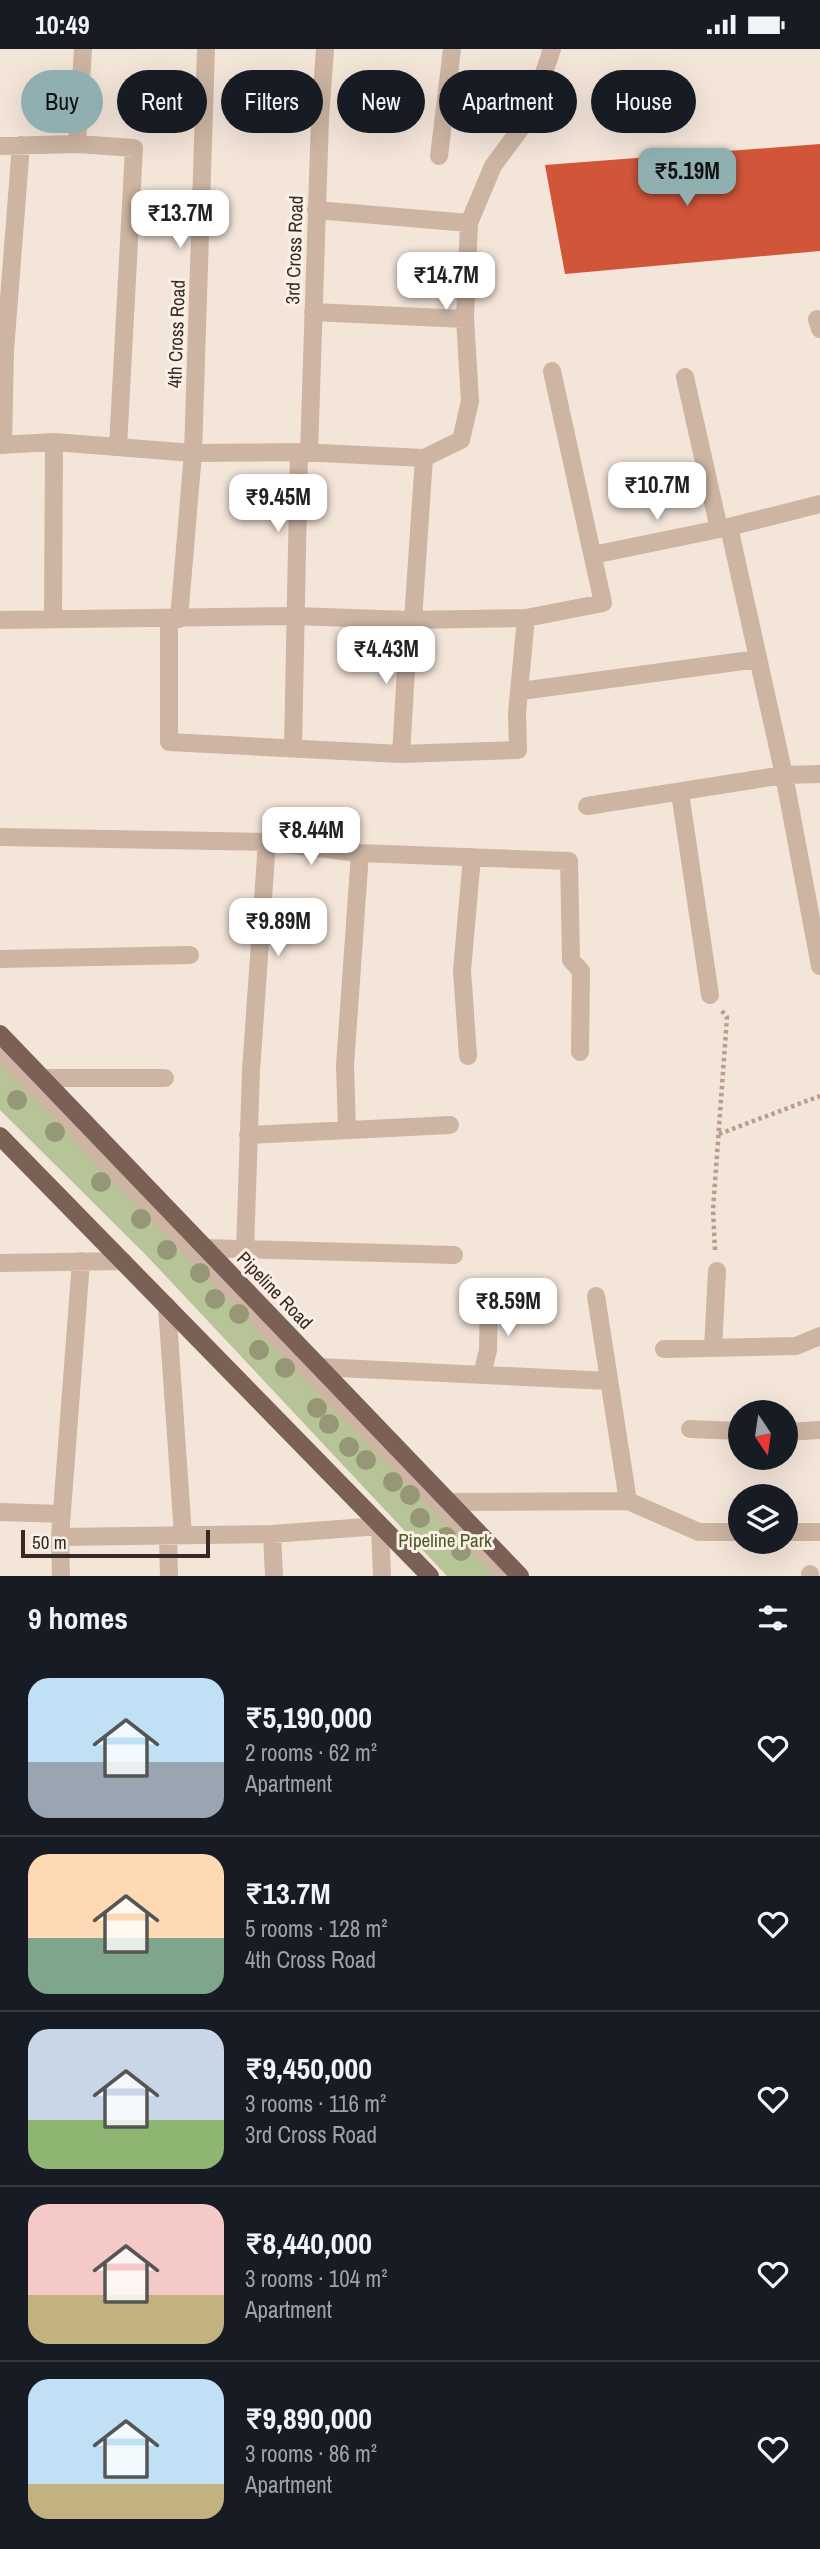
<!DOCTYPE html>
<html lang="en">
<head>
<meta charset="utf-8">
<style>
	:root { --surface:#171b24; --page:#20242c; --text:#f1f3f6; --muted:#9ea1a6; --line:#363941; --accent:#8fafb1 }
	body { margin:0; font-family:"Archivo Narrow",sans-serif; background:var(--page); color:var(--text); height:100vh; display:flex; flex-direction:column; font-size:26px; white-space:nowrap }
	* { box-sizing:border-box; margin:0 }
	p { font-size:23px; color:var(--muted) }
	.icon { flex:none; width:38px; height:38px; fill:none; stroke:currentColor; stroke-width:2; stroke-linecap:round; stroke-linejoin:round }
	.map { position:relative; height:1527px; overflow:hidden }
	.drawer { display:flex; flex-direction:column; background:var(--surface); flex:1 }
	.drawer>* { flex:none }
	.top-card { position:absolute; left:21px; top:21px; width:779px; height:63px; display:flex; gap:14px }
	.needle { width:46px; rotate:167deg }
	.fabs { position:absolute; left:728px; top:1351px; display:grid; gap:14px }
	.fabs a { display:grid; place-items:center; width:70px; height:70px; border-radius:50%; background:var(--surface); box-shadow:0 7px 28px #0002; font-size:35px }
	.scale { position:absolute; left:21px; bottom:18px; width:189px; box-sizing:border-box; padding-left:7px; border:4px solid #372a26; border-top:0; font-size:19px; line-height:24px; white-space:nowrap; color:#372a26; -webkit-text-stroke:5px #fbf0e5; paint-order:stroke }
	.price { position:absolute; translate:-50% -60px; padding:0 16px; border-radius:14px; background:#fff; color:#222; font-size:23px; line-height:46px; filter:drop-shadow(0 2px 4px #0008) }
	.price::after { content:''; position:absolute; left:50%; top:42px; width:21px; height:16px; margin-left:-10px; background:inherit; clip-path:polygon(0 0,100% 0,50% 100%) }
	.price.on { background:var(--accent); color:#111 }
	ul { padding:0; list-style:none }
	li { display:flex; align-items:center; gap:21px; height:175px; padding:0 28px }
	li+li { border-top:2px solid var(--line) }
	li span { display:grid; place-items:center; flex:none; width:196px; height:140px; border-radius:21px; color:#555 }
	li>.icon { margin-inline-start:auto }
	span .icon { width:84px; height:84px; fill:#fffc; stroke-width:1 }
	li b { font-size:30px }
	h2 { display:flex; justify-content:space-between; align-items:center; height:84px; padding:0 28px; font-size:30px }
	.pill { padding:0 24px; border-radius:32px; background:var(--surface); box-shadow:0 7px 28px #0002; font-size:24px; line-height:63px }
	.pill.on { background:var(--accent); color:#111 }
	.status { display:flex; justify-content:space-between; align-items:center; height:49px; padding:0 35px; background:var(--surface); direction:ltr }
	.status svg { height:19px; fill:currentColor }
	.map>svg:first-child { display:block }
	.green { fill:#b7c497 }
	.building { fill:#d15539 }
	.lines { fill:none; stroke-linecap:round; stroke-linejoin:round }
	.path { stroke:#b99e8e; stroke-width:4.5; stroke-dasharray:3.5 3.5; stroke-linecap:butt }
	.minor { stroke:#cdb4a3; stroke-width:18 }
	.major { stroke:#7b6056; stroke-width:18 }
	.tree { fill:#969777 }
	.labels { text-anchor:middle; stroke-width:6; stroke-linejoin:round; paint-order:stroke }
	.street-label { font-size:19px; fill:#372a26; stroke:#fbf0e5 }
	.park-label { font-size:19px; fill:#495827; stroke:#fbf0e5 }
</style>
</head>
<body>
<div class="status"><b>10:49</b><svg viewBox="0 0 49 12"><path d="M0 12V9h3v3zM5 12V6h3v6zM10 12V3h3v9zM15 12V0h3v12zM26 1h20v11H26zM47 4h2v5h-2z"/></svg></div>
<div class="map">
<svg width="820" height="1527" viewBox="0 0 820 1527">
	<rect width="100%" height="100%" fill="#f4e5d9"/>
	<path class="green" d="M0 998 511 1527H447L145 1205 0 1061Z"/>
	<path class="building" d="M820 95V202L565 225 545 116Z"/>
	<g class="lines">
		<path class="path" d="M719 1085 820 1047
			M715 1201 713 1161 727 968 721 961"/>
		<path class="minor" d="M77 95 83 0
			M0 97 77 95 134 99 118 398
			M439 107 452 0
			M316 161 469 174 493 117 521 79 539 39 552 0
			M313 263 465 270
			M817 270 820 280
			M0 301H5L21 96
			M685 328 719 480
			M0 396 54 393 193 404 299 403 424 409 461 391 470 352 465 270 469 174
			M3 396 5 301
			M309 404 320 69 325 0
			M729 478 784 726 820 917
			M593 506 729 478 820 455
			M53 570 54 393
			M169 570V693L401 705 518 701 517 664 526 569
			M179 570 193 404 206 0
			M0 571 295 567 409 571 526 569 603 554 552 322
			M413 571 424 409
			M521 642 758 610
			M293 698 299 403
			M401 705 409 571
			M680 744 710 946
			M587 757 784 726 820 725
			M0 788 267 793 360 804 569 812 571 911 581 922 580 1003
			M0 910 190 906
			M0 1002 507 1527
			M468 1007 462 921 472 808
			M42 1029H165
			M347 1081 345 1016 360 804
			M248 1086 450 1076
			M205 1199 454 1206
			M245 1201 251 1022 267 793
			M0 1214 123 1212
			M596 1247 628 1452
			M167 1257 183 1486
			M713 1299 717 1222
			M664 1300 796 1297 820 1287
			M319 1318 609 1332
			M482 1326 488 1301 489 1247
			M690 1380 740 1382
			M786 1383 820 1381
			M449 1453 628 1452 699 1483H740
			M0 1463 62 1465
			M786 1483H820
			M272 1485 274 1527
			M168 1487 169 1527
			M60 1488 81 1212
			M810 1525V1527
			M61 1527 60 1488 272 1485 380 1477 382 1527"/>
		<path class="major" d="M0 985 520 1527
			M0 1087 430 1527"/>
	</g>
	<g class="tree">
		<circle cx="17" cy="1051" r="10"/>
		<circle cx="55" cy="1083" r="10"/>
		<circle cx="101" cy="1133" r="10"/>
		<circle cx="141" cy="1170" r="10"/>
		<circle cx="167" cy="1201" r="10"/>
		<circle cx="200" cy="1224" r="10"/>
		<circle cx="215" cy="1250" r="10"/>
		<circle cx="239" cy="1265" r="10"/>
		<circle cx="259" cy="1301" r="10"/>
		<circle cx="285" cy="1319" r="10"/>
		<circle cx="317" cy="1359" r="10"/>
		<circle cx="329" cy="1375" r="10"/>
		<circle cx="349" cy="1398" r="10"/>
		<circle cx="366" cy="1411" r="10"/>
		<circle cx="393" cy="1433" r="10"/>
		<circle cx="410" cy="1446" r="10"/>
		<circle cx="420" cy="1469" r="10"/>
		<circle cx="446" cy="1488" r="10"/>
		<circle cx="461" cy="1502" r="10"/>
	</g>
	<g class="labels">
		<g class="street-label">
			<text transform="translate(294 201) rotate(-88)" y="7">3rd Cross Road</text>
			<text transform="translate(176 285) rotate(-88)" y="7">4th Cross Road</text>
			<text transform="translate(275 1241) rotate(46)" y="7">Pipeline Road</text>
		</g>
		<g class="park-label">
			<text x="445" y="1498">Pipeline Park</text>
		</g>
	</g>
</svg>
<div class="fabs">
<a><svg class="needle" viewBox="-14 -14 28 28"><path d="M0-13l5 13h-10z" fill="#e53935"/><path d="M0 13l5-13h-10z" fill="#9ea1a6"/></svg></a>
<a><svg class="icon" aria-label="layers" viewBox="0 0 24 24"><path d="M12 4l9 5-9 5-9-5zM3 14l9 5 9-5"/></svg></a>
</div>
<div class="scale">50 m</div>
<b class="price on" style="left:687px;top:159px">₹5.19M</b>
<b class="price" style="left:180px;top:201px">₹13.7M</b>
<b class="price" style="left:446px;top:263px">₹14.7M</b>
<b class="price" style="left:657px;top:473px">₹10.7M</b>
<b class="price" style="left:278px;top:485px">₹9.45M</b>
<b class="price" style="left:386px;top:637px">₹4.43M</b>
<b class="price" style="left:311px;top:818px">₹8.44M</b>
<b class="price" style="left:278px;top:909px">₹9.89M</b>
<b class="price" style="left:508px;top:1289px">₹8.59M</b>
<div class="top-card">
<a class="pill on">Buy</a>
<a class="pill">Rent</a>
<a class="pill">Filters</a>
<a class="pill">New</a>
<a class="pill">Apartment</a>
<a class="pill">House</a>
</div>
</div>
<section class="drawer">
<h2>9 homes<svg class="icon" aria-label="filters" viewBox="0 0 24 24"><path d="M4 7h16M4 17h16"/><circle cx="9" cy="7" r="2"/><circle cx="15" cy="17" r="2"/></svg></h2>
<ul>
<li><span style="background:linear-gradient(#bfe0f5 60%,#9aa5b1 0)"><svg class="icon" aria-label="home" viewBox="0 0 24 24"><path d="M3 11l9-7 9 7M6 9v11h12V9"/></svg></span><div><b>₹5,190,000</b><p>2 rooms · 62 m²</p><p>Apartment</p></div><svg class="icon" aria-label="heart" viewBox="0 0 24 24"><path d="M12 20l-8-8c-3-5 5-10 8-4 3-6 11-1 8 4z"/></svg></li>
<li><span style="background:linear-gradient(#ffd9b3 60%,#7fa58c 0)"><svg class="icon" aria-label="home" viewBox="0 0 24 24"><path d="M3 11l9-7 9 7M6 9v11h12V9"/></svg></span><div><b>₹13.7M</b><p>5 rooms · 128 m²</p><p>4th Cross Road</p></div><svg class="icon" aria-label="heart" viewBox="0 0 24 24"><path d="M12 20l-8-8c-3-5 5-10 8-4 3-6 11-1 8 4z"/></svg></li>
<li><span style="background:linear-gradient(#c9d6e8 65%,#8fb573 0)"><svg class="icon" aria-label="home" viewBox="0 0 24 24"><path d="M3 11l9-7 9 7M6 9v11h12V9"/></svg></span><div><b>₹9,450,000</b><p>3 rooms · 116 m²</p><p>3rd Cross Road</p></div><svg class="icon" aria-label="heart" viewBox="0 0 24 24"><path d="M12 20l-8-8c-3-5 5-10 8-4 3-6 11-1 8 4z"/></svg></li>
<li><span style="background:linear-gradient(#f6c9c9 65%,#c2b280 0)"><svg class="icon" aria-label="home" viewBox="0 0 24 24"><path d="M3 11l9-7 9 7M6 9v11h12V9"/></svg></span><div><b>₹8,440,000</b><p>3 rooms · 104 m²</p><p>Apartment</p></div><svg class="icon" aria-label="heart" viewBox="0 0 24 24"><path d="M12 20l-8-8c-3-5 5-10 8-4 3-6 11-1 8 4z"/></svg></li>
<li><span style="background:linear-gradient(#bfe0f5 75%,#c2b280 0)"><svg class="icon" aria-label="home" viewBox="0 0 24 24"><path d="M3 11l9-7 9 7M6 9v11h12V9"/></svg></span><div><b>₹9,890,000</b><p>3 rooms · 86 m²</p><p>Apartment</p></div><svg class="icon" aria-label="heart" viewBox="0 0 24 24"><path d="M12 20l-8-8c-3-5 5-10 8-4 3-6 11-1 8 4z"/></svg></li>
</ul>
</section>
</body>
</html>
